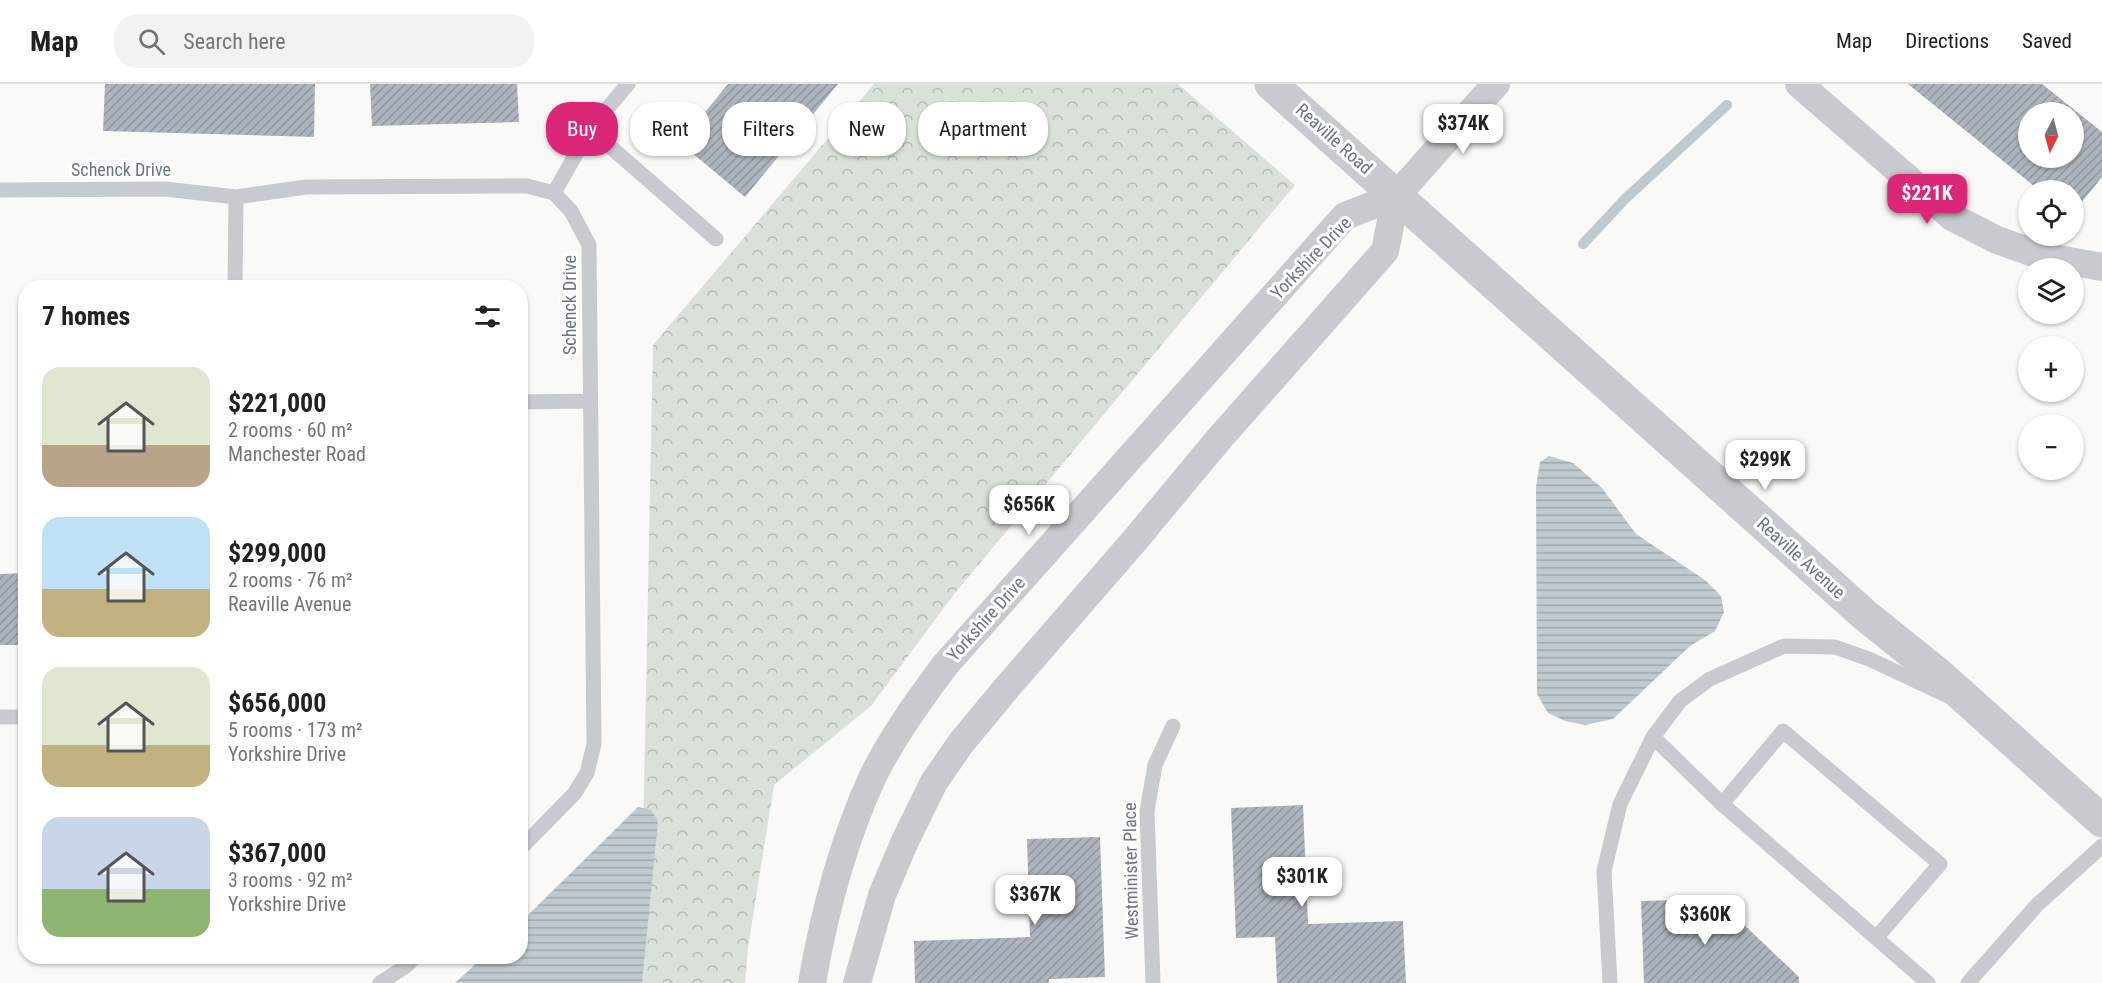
<!DOCTYPE html>
<html lang="en">
<head>
<meta charset="utf-8">
<style>
	:root { --surface:#fff; --page:#f2f2f2; --text:#202124; --muted:#757577; --line:#e0e0e0; --accent:#db2777 }
	body { margin:0; font-family:"Roboto Condensed",sans-serif; background:var(--page); color:var(--text); height:100vh; display:flex; flex-direction:column; font-size:22px; white-space:nowrap }
	* { box-sizing:border-box; margin:0 }
	p { font-size:20px; color:var(--muted) }
	.icon { flex:none; width:33px; height:33px; fill:none; stroke:currentColor; stroke-width:2; stroke-linecap:round; stroke-linejoin:round }
	.map { position:relative; flex:1; overflow:hidden }
	.details { position:absolute; left:18px; top:196px; width:510px; height:684px; display:flex; flex-direction:column; background:var(--surface); border-radius:24px; box-shadow:0 2px 4px #0004 }
	.details>* { flex:none }
	.guide { position:absolute; left:546px; top:18px; width:570px; height:54px; display:flex; gap:12px }
	.needle { width:39px; rotate:186deg }
	.buttons { position:absolute; left:2018px; top:18px; display:grid; gap:12px }
	.buttons a { display:grid; place-items:center; width:66px; height:66px; border-radius:50%; background:var(--surface); box-shadow:0 2px 4px #0004; font-size:30px }
	.price { position:absolute; translate:-50% -51px; padding:0 14px; border-radius:12px; background:#fff; color:#222; font-size:20px; line-height:39px; filter:drop-shadow(0 2px 3px #0008) }
	.price::after { content:''; position:absolute; left:50%; top:36px; width:18px; height:14px; margin-left:-9px; background:inherit; clip-path:polygon(0 0,100% 0,50% 100%) }
	.price.selected { background:var(--accent); color:#fff }
	ul { padding:0; list-style:none }
	li { display:flex; align-items:center; gap:18px; height:150px; padding:0 24px }
	li span { display:grid; place-items:center; flex:none; width:168px; height:120px; border-radius:18px; color:#555 }
	li>.icon { margin-inline-start:auto }
	span .icon { width:72px; height:72px; fill:#fffc; stroke-width:1 }
	li b { font-size:26px }
	h2 { display:flex; justify-content:space-between; align-items:center; height:72px; padding:0 24px; font-size:26px }
	.chip { padding:0 21px; border-radius:24px; background:var(--surface); box-shadow:0 2px 4px #0004; font-size:21px; line-height:54px }
	.chip.selected { background:var(--accent); color:#fff }
	header { display:flex; align-items:center; gap:36px; box-sizing:border-box; height:84px; padding:0 30px; background:var(--surface); border-bottom:2px solid var(--line) }
	header strong { font-size:28px }
	nav { display:flex; gap:33px; margin-inline-start:auto; font-size:21px }
	.search { width:420px; height:54px; background:var(--page); display:flex; align-items:center; gap:15px; box-sizing:border-box; padding:0 21px; border-radius:24px; color:var(--muted); font-size:22px }
	.map>svg:first-child { display:block }
	.forest { fill:url(#forest-crowns) }
	.water { fill:url(#water-rules) }
	.lines { fill:none; stroke-linecap:round; stroke-linejoin:round }
	.stream { stroke:#c0c9ce; stroke-width:10 }
	.building { fill:url(#building-hatch); fill-rule:evenodd }
	.service { stroke:#c7cace; stroke-width:15 }
	.minor { stroke:#c7cace; stroke-width:28 }
	.tertiary { stroke:#c7cace; stroke-width:33 }
	.labels { text-anchor:middle; stroke-width:6; stroke-linejoin:round; paint-order:stroke }
	.street-label { font-size:18px; fill:#687688; stroke:#fff }
</style>
</head>
<body>
<header>
<strong>Map</strong>
<div class="search"><svg class="icon" aria-label="search" viewBox="0 0 24 24"><circle cx="10" cy="10" r="6"/><path d="M15 15l6 6"/></svg>Search here</div>
<nav><a>Map</a><a>Directions</a><a>Saved</a></nav>
</header>
<div class="map">
<svg width="2102" height="899" viewBox="0 0 2102 899">
	<defs>
		<pattern id="forest-crowns" width="20" height="18" patternUnits="userSpaceOnUse" patternTransform="scale(1.5)"><rect width="20" height="18" fill="#dae1d8"/><path d="M2 6a3 3 0 1 1 6 0M12 15a3 3 0 1 1 6 0" fill="none" stroke="#b5bbb5"/></pattern>
		<pattern id="water-rules" width="6" height="5" patternUnits="userSpaceOnUse" patternTransform="scale(1.5)"><rect width="6" height="5" fill="#c0c9ce"/><path d="M0 2.5h6" fill="none" stroke="#a0a8ad"/></pattern>
		<pattern id="building-hatch" width="6" height="6" patternUnits="userSpaceOnUse" patternTransform="scale(1.5)"><rect width="6" height="6" fill="#aeb4bc"/><path d="M-1 1l2-2M0 6l6-6M5 7l2-2" fill="none" stroke="#91979f"/></pattern>
	</defs>
	<rect width="100%" height="100%" fill="#f9f9f7"/>
	<path class="forest" d="M874 0H1178L1295 101 955 509 871 622 774 701 748 864 745 899H640L653 261Z"/>
	<path class="water" d="M1549 372 1573 379 1602 404 1636 450 1705 496 1721 512 1724 528 1715 547 1690 562 1613 635 1585 641 1565 637 1548 629 1537 610 1536 403 1540 378Z
		M638 723 651 726 658 737 642 899H455L483 873H520L521 838Z"/>
	<g class="lines">
		<path class="stream" d="M1583 160 1625 115 1727 21"/>
	</g>
	<path class="building" d="M105 0H315L314 53 103 47Z
		M370 0H517L519 38 372 42Z
		M728 0H838L745 113 680 59Z
		M1908 0H2042L2102 48V93L2073 129V106H2039ZM2028 28H2073V74H2028Z
		M26 489V561H0V490Z
		M1303 721 1308 840 1403 837 1406 899H1277L1275 853 1236 854 1231 724Z
		M20 749H26V825H22Z
		M1100 753 1105 893 1049 895V899H915L914 857 1030 853 1027 755Z
		M1717 815 1799 893V899H1644L1641 817Z"/>
	<g class="lines">
		<path class="service" d="M590 45 716 155
			M0 106 165 105 236 113 306 103 527 102 554 109 571 127 589 161 594 660 587 689 574 710 520 765
			M554 109 590 45 628 0
			M235 204 236 113
			M520 318 590 317
			M0 633H26
			M1653 653 1722 720
			M1876 854 1940 780 1783 647 1722 720 1928 899
			M380 899 406 882 415 873
			M1153 899 1147 727 1155 681 1173 642
			M1610 899 1604 787 1620 720 1653 653 1680 617 1710 595 1784 562 1835 563 1869 575 1946 611
			M1968 899 2037 821 2102 762"/>
		<path class="minor" d="M1799 0 1952 133 1997 156 2042 172 2102 183
			M812 899C824 829 843 757 873 692 893 652 919 616 946 580L1345 132 1396 112 1496 0
			M857 899 882 811 905 757 934 698 961 659 1004 607 1135 456 1219 355 1385 167 1396 112"/>
		<path class="tertiary" d="M1271 0 1866 532 1937 589 2102 737"/>
	</g>
	<g class="labels">
		<g class="street-label">
			<text transform="translate(1334 55) rotate(42)" y="6">Reaville Road</text>
			<text x="121" y="92">Schenck Drive</text>
			<text transform="translate(1311 174) rotate(-46)" y="6">Yorkshire Drive</text>
			<text transform="translate(570 221) rotate(-90)" y="6">Schenck Drive</text>
			<text transform="translate(1801 474) rotate(42)" y="6">Reaville Avenue</text>
			<text transform="translate(986 535) rotate(-48)" y="6">Yorkshire Drive</text>
			<text transform="translate(1131 787) rotate(-91)" y="6">Westminister Place</text>
		</g>
	</g>
</svg>
<div class="buttons">
<a><svg class="needle" viewBox="-14 -14 28 28"><path d="M0-13l5 13h-10z" fill="#e53935"/><path d="M0 13l5-13h-10z" fill="#757577"/></svg></a>
<a><svg class="icon" aria-label="locate" viewBox="0 0 24 24"><circle cx="12" cy="12" r="6"/><path d="M12 2v4M12 18v4M2 12h4M18 12h4"/></svg></a>
<a><svg class="icon" aria-label="layers" viewBox="0 0 24 24"><path d="M12 4l9 5-9 5-9-5zM3 14l9 5 9-5"/></svg></a>
<a>+</a>
<a>−</a>
</div>
<b class="price" style="left:1463px;top:71px">$374K</b>
<b class="price selected" style="left:1927px;top:141px">$221K</b>
<b class="price" style="left:1765px;top:407px">$299K</b>
<b class="price" style="left:1029px;top:452px">$656K</b>
<b class="price" style="left:1302px;top:824px">$301K</b>
<b class="price" style="left:1035px;top:842px">$367K</b>
<b class="price" style="left:1705px;top:862px">$360K</b>
<div class="guide">
<a class="chip selected">Buy</a>
<a class="chip">Rent</a>
<a class="chip">Filters</a>
<a class="chip">New</a>
<a class="chip">Apartment</a>
</div>
<section class="details">
<h2>7 homes<svg class="icon" aria-label="filters" viewBox="0 0 24 24"><path d="M4 7h16M4 17h16"/><circle cx="9" cy="7" r="2"/><circle cx="15" cy="17" r="2"/></svg></h2>
<ul>
<li><span style="background:linear-gradient(#dfe7d0 65%,#b9a48a 0)"><svg class="icon" aria-label="home" viewBox="0 0 24 24"><path d="M3 11l9-7 9 7M6 9v11h12V9"/></svg></span><div><b>$221,000</b><p>2 rooms · 60 m²</p><p>Manchester Road</p></div></li>
<li><span style="background:linear-gradient(#bfe0f5 60%,#c2b280 0)"><svg class="icon" aria-label="home" viewBox="0 0 24 24"><path d="M3 11l9-7 9 7M6 9v11h12V9"/></svg></span><div><b>$299,000</b><p>2 rooms · 76 m²</p><p>Reaville Avenue</p></div></li>
<li><span style="background:linear-gradient(#dfe7d0 65%,#c2b280 0)"><svg class="icon" aria-label="home" viewBox="0 0 24 24"><path d="M3 11l9-7 9 7M6 9v11h12V9"/></svg></span><div><b>$656,000</b><p>5 rooms · 173 m²</p><p>Yorkshire Drive</p></div></li>
<li><span style="background:linear-gradient(#c9d6e8 60%,#8fb573 0)"><svg class="icon" aria-label="home" viewBox="0 0 24 24"><path d="M3 11l9-7 9 7M6 9v11h12V9"/></svg></span><div><b>$367,000</b><p>3 rooms · 92 m²</p><p>Yorkshire Drive</p></div></li>
</ul>
</section>
</div>
</body>
</html>
